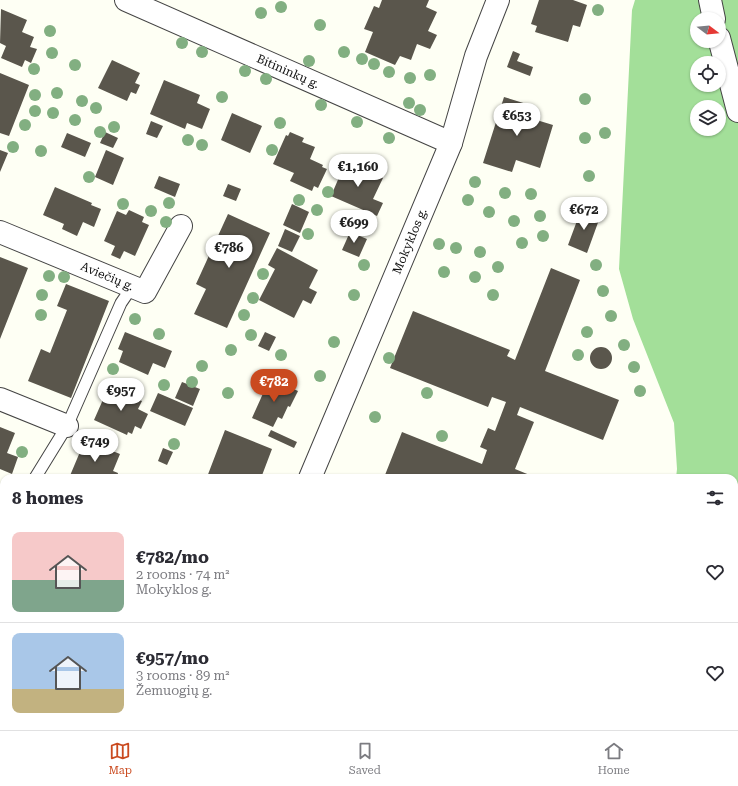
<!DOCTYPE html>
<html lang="en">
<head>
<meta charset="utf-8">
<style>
	:root { --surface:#fff; --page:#f2f2f3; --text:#2b2b33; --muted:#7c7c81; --line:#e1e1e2; --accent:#ca4a1f }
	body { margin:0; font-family:"Roboto Serif",serif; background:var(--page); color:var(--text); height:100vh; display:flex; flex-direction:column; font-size:15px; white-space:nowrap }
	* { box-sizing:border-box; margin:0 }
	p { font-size:13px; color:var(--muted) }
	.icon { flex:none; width:22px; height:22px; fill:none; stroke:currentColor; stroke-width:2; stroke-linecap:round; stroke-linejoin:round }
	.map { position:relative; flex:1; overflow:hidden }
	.side { position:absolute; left:0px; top:474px; width:738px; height:256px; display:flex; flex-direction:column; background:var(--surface); border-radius:12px 12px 0 0; box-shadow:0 1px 3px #0004 }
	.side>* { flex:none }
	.needle { width:26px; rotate:106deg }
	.controls { position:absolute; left:690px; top:12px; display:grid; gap:8px }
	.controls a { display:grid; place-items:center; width:36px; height:36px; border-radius:50%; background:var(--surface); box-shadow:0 1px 3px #0004; font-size:20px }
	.price { position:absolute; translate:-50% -34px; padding:0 9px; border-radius:14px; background:#fff; color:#222; font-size:13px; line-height:26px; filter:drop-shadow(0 1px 2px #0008) }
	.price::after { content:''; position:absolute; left:50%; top:24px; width:12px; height:9px; margin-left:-6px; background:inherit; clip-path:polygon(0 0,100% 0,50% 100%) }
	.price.on { background:var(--accent); color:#fff }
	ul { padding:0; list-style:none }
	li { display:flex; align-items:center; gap:12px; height:100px; padding:0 12px }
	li+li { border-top:1px solid var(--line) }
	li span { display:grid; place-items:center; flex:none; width:112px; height:80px; border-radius:8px; color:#555 }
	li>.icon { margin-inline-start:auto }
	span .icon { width:48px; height:48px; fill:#fffc; stroke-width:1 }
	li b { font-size:17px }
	h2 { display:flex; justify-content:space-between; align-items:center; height:48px; padding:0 12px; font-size:17px }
	.tabs { display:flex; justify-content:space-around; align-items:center; height:56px; border-top:1px solid var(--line); background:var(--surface); font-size:11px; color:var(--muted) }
	.tabs a { display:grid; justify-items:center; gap:2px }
	.tabs .on { color:var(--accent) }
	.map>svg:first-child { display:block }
	.forest { fill:#a3df99; fill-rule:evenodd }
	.pitch { fill:#dbf3cd }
	.building { fill:#5a564c }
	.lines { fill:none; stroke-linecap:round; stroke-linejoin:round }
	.lane-casing { stroke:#444; stroke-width:13 }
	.street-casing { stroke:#444; stroke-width:24 }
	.lane { stroke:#fff; stroke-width:11 }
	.street { stroke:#fff; stroke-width:22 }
	.tree { fill:#82af81 }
	.labels { text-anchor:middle; stroke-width:4; stroke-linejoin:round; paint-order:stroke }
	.street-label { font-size:12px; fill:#111; stroke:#fff }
</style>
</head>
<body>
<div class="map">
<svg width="738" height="730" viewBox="0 0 738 730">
	<rect width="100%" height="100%" fill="#fefff4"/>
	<path class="forest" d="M635 0H738V730H658V726H734V478H676L677 469 674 423 633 319 619 269 632 10ZM697 19H719V41H697ZM697 63H719V85H697ZM697 107H719V129H697Z"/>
	<path class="pitch" d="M340 726H373L382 730H338Z
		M469 726H637V730H468Z"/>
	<path class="building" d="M382 0H429L426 7 437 12 428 31 437 35 430 49 417 44 411 60 400 56 395 65 365 52 373 32 364 29 374 6 379 8Z
		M539 0H573L587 5 580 27 573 25 568 42 535 32 537 26 531 24Z
		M1 9 27 20 22 32 34 37 30 47 37 49 31 63 25 60 22 67 1 58 6 46 0 43Z
		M513 51 520 54 517 61 533 67 530 76 507 67Z
		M112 60 140 73 135 83 140 85 136 94 131 92 127 101 98 88Z
		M0 73 29 85 9 136 0 133Z
		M164 80 200 95 197 103 210 109 202 129 187 123 185 129 150 114Z
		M504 97 533 106 530 118 553 125 540 168 516 160 512 172 483 163Z
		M232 113 262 126 250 153 221 140Z
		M151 121 163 126 157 138 146 134Z
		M105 132 118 138 113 148 100 143Z
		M290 132 304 138 302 142 315 147 310 159 323 165 322 167 327 169 318 188 314 186 312 191 290 181 294 173 273 164 286 135 288 136Z
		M67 133 91 143 85 157 61 147Z
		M0 150 8 153 0 172Z
		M106 150 124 158 113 185 95 177Z
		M346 161 383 178 373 199 383 203 377 216 331 196Z
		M159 176 180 184 175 197 154 188Z
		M228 184 241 189 236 201 223 196Z
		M55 187 92 203 91 205 101 209 94 227 83 222 77 236 62 229 64 224 43 215Z
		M292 204 309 212 300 233 283 225Z
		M129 210 144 217 142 222 149 225 135 256 124 251 120 259 111 255 115 246 104 241 117 211 126 215Z
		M581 210 600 217 587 253 568 245Z
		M228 214 270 233 227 328 194 314 206 289 196 284Z
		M285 229 300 236 292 252 278 246Z
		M350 232 367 239 359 257 342 250Z
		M277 248 318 270 309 288 317 292 311 304 303 300 294 318 259 300 275 269 268 265Z
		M0 257 28 268 0 339Z
		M551 268 580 280 545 371 619 400 603 440 520 407 517 415 534 422 515 469 537 478H393L385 475 402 432 482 464 487 450 480 447 488 428 495 431 506 402 492 397 488 407 390 368 413 311 510 350 507 356 515 360Z
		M66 284 109 301 71 398 28 381 41 349 50 353 67 310 57 306Z
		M125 332 172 351 165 368 153 363 148 375 119 362 123 351 118 349Z
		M265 332 276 337 269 351 258 346Z
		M590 358a11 11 0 1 1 22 0a11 11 0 1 1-22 0Z
		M270 378 298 391 290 407 288 406 282 419 278 417 273 427 252 418Z
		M182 382 200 389 193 406 175 398Z
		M109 386 142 401 138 409 148 414 141 429 135 426 132 434 128 432 127 435 94 420Z
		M158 393 193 408 185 426 150 411Z
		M0 427 15 433 7 453 18 457 12 474 0 469Z
		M225 430 272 449 261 478H210L207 477Z
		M271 430 297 442 294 448 268 436Z
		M85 440 120 454 113 471 118 473 117 478H69Z
		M163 448 173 452 167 465 158 461Z
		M52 726H90L88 730H79L72 727 70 730H61Z"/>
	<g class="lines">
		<defs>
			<path id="lane" d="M35 478 67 426 121 303 132 287
				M0 538 4 530"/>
			<g id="street">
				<path id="s1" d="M126 0 451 143"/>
				<path d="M710 0 714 19"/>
				<path d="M719 38 738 111"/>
				<path id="s2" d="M0 232 145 292 181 226"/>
				<path d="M0 399 67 426"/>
				<path id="s3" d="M310 478 451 143 476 56 498 0"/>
				<path d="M204 730 205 726"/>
			</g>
		</defs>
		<use href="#lane" class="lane-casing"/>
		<use href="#street" class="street-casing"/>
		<use href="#lane" class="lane"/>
		<use href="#street" class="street"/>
	</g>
	<g class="tree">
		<circle cx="281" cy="7" r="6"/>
		<circle cx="598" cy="10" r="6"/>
		<circle cx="261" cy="13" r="6"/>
		<circle cx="320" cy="25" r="6"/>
		<circle cx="50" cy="31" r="6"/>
		<circle cx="182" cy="43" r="6"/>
		<circle cx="202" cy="52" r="6"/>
		<circle cx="344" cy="52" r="6"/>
		<circle cx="52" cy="53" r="6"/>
		<circle cx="362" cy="59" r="6"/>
		<circle cx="309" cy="61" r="6"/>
		<circle cx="374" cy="64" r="6"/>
		<circle cx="75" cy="65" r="6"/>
		<circle cx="34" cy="69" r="6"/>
		<circle cx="245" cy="71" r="6"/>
		<circle cx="389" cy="72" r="6"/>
		<circle cx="430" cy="75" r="6"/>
		<circle cx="410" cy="78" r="6"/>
		<circle cx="266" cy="79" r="6"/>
		<circle cx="57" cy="93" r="6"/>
		<circle cx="35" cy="95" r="6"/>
		<circle cx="222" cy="97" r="6"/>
		<circle cx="585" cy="99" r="6"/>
		<circle cx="82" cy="101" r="6"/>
		<circle cx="409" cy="103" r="6"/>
		<circle cx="321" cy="105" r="6"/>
		<circle cx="96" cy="108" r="6"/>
		<circle cx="420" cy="110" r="6"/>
		<circle cx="35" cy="111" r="6"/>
		<circle cx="53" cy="113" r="6"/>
		<circle cx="75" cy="120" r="6"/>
		<circle cx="357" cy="122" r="6"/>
		<circle cx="280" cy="123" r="6"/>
		<circle cx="25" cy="125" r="6"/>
		<circle cx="114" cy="127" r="6"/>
		<circle cx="100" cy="132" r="6"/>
		<circle cx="605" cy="133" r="6"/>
		<circle cx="389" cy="138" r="6"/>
		<circle cx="585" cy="138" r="6"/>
		<circle cx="188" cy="140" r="6"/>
		<circle cx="202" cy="145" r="6"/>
		<circle cx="13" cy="147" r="6"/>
		<circle cx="272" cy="150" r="6"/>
		<circle cx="41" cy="151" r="6"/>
		<circle cx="589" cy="176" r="6"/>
		<circle cx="89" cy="177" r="6"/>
		<circle cx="475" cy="182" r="6"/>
		<circle cx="328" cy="192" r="6"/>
		<circle cx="505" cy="193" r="6"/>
		<circle cx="531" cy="194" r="6"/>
		<circle cx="299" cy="200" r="6"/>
		<circle cx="468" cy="200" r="6"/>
		<circle cx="169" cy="203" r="6"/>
		<circle cx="123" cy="204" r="6"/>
		<circle cx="317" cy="210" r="6"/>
		<circle cx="151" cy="211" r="6"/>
		<circle cx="489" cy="212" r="6"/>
		<circle cx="569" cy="212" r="6"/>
		<circle cx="540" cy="216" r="6"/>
		<circle cx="514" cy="221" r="6"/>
		<circle cx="166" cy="222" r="6"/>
		<circle cx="308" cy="234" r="6"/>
		<circle cx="543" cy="236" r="6"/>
		<circle cx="522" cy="243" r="6"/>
		<circle cx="439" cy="244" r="6"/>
		<circle cx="456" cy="248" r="6"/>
		<circle cx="480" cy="252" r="6"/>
		<circle cx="364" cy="265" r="6"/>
		<circle cx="596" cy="265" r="6"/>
		<circle cx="498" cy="267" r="6"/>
		<circle cx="444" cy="272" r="6"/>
		<circle cx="263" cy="274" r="6"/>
		<circle cx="49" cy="276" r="6"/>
		<circle cx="64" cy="277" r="6"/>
		<circle cx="475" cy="277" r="6"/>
		<circle cx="603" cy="291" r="6"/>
		<circle cx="42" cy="295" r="6"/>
		<circle cx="354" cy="295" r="6"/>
		<circle cx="493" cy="295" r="6"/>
		<circle cx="253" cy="298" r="6"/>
		<circle cx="41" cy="315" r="6"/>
		<circle cx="244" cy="315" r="6"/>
		<circle cx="611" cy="316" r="6"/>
		<circle cx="135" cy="319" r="6"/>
		<circle cx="587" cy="332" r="6"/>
		<circle cx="159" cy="334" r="6"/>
		<circle cx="251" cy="335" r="6"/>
		<circle cx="334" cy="342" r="6"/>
		<circle cx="624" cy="345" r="6"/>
		<circle cx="231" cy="350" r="6"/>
		<circle cx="281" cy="355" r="6"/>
		<circle cx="578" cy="355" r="6"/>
		<circle cx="389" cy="358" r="6"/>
		<circle cx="202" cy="366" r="6"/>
		<circle cx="634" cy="367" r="6"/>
		<circle cx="113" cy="369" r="6"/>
		<circle cx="320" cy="376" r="6"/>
		<circle cx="192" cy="382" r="6"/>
		<circle cx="164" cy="385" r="6"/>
		<circle cx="640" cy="391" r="6"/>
		<circle cx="228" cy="393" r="6"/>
		<circle cx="427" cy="393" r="6"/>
		<circle cx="375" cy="417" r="6"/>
		<circle cx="442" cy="436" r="6"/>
		<circle cx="174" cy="444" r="6"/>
		<circle cx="22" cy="452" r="6"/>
	</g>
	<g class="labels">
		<g class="street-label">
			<text dy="4" stroke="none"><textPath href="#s1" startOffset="177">Bitininkų g.</textPath></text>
			<text dy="4" stroke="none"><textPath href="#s3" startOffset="257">Mokyklos g.</textPath></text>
			<text dy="4" stroke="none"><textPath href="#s2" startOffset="116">Aviečių g.</textPath></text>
		</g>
	</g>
</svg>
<div class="controls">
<a><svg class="needle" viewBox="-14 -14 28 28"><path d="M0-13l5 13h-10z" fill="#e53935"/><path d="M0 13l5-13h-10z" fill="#7c7c81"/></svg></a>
<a><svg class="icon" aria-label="locate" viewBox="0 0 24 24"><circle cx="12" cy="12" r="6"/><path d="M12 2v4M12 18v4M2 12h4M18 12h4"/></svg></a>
<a><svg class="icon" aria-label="layers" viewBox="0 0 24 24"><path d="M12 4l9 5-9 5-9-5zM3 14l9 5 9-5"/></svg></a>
</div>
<b class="price" style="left:517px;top:137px">€653</b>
<b class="price" style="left:358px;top:188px">€1,160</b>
<b class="price" style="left:584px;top:231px">€672</b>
<b class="price" style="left:354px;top:244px">€699</b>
<b class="price" style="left:229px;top:269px">€786</b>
<b class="price on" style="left:274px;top:403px">€782</b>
<b class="price" style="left:121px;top:412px">€957</b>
<b class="price" style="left:95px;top:463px">€749</b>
<section class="side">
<h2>8 homes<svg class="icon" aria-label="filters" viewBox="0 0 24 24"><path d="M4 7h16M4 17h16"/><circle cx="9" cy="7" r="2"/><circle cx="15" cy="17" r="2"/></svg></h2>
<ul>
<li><span style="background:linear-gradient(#f6c9c9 60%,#7fa58c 0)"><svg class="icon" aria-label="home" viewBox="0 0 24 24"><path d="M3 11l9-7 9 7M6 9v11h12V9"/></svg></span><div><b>€782/mo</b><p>2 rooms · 74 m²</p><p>Mokyklos g.</p></div><svg class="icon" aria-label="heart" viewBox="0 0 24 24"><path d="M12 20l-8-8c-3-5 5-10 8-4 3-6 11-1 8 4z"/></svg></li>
<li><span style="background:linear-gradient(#a9c7e8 70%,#c2b280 0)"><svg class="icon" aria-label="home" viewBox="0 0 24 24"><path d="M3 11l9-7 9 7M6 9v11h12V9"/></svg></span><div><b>€957/mo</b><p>3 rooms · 89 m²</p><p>Žemuogių g.</p></div><svg class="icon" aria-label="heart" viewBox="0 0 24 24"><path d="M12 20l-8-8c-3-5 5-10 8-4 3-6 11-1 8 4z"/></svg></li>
</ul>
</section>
</div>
<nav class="tabs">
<a class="on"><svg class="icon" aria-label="map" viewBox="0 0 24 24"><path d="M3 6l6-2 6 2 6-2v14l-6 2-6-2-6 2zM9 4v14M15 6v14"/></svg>Map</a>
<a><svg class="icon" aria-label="saved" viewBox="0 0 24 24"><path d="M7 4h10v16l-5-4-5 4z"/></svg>Saved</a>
<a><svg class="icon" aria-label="home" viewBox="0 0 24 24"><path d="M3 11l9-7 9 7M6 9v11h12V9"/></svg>Home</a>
</nav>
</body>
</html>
